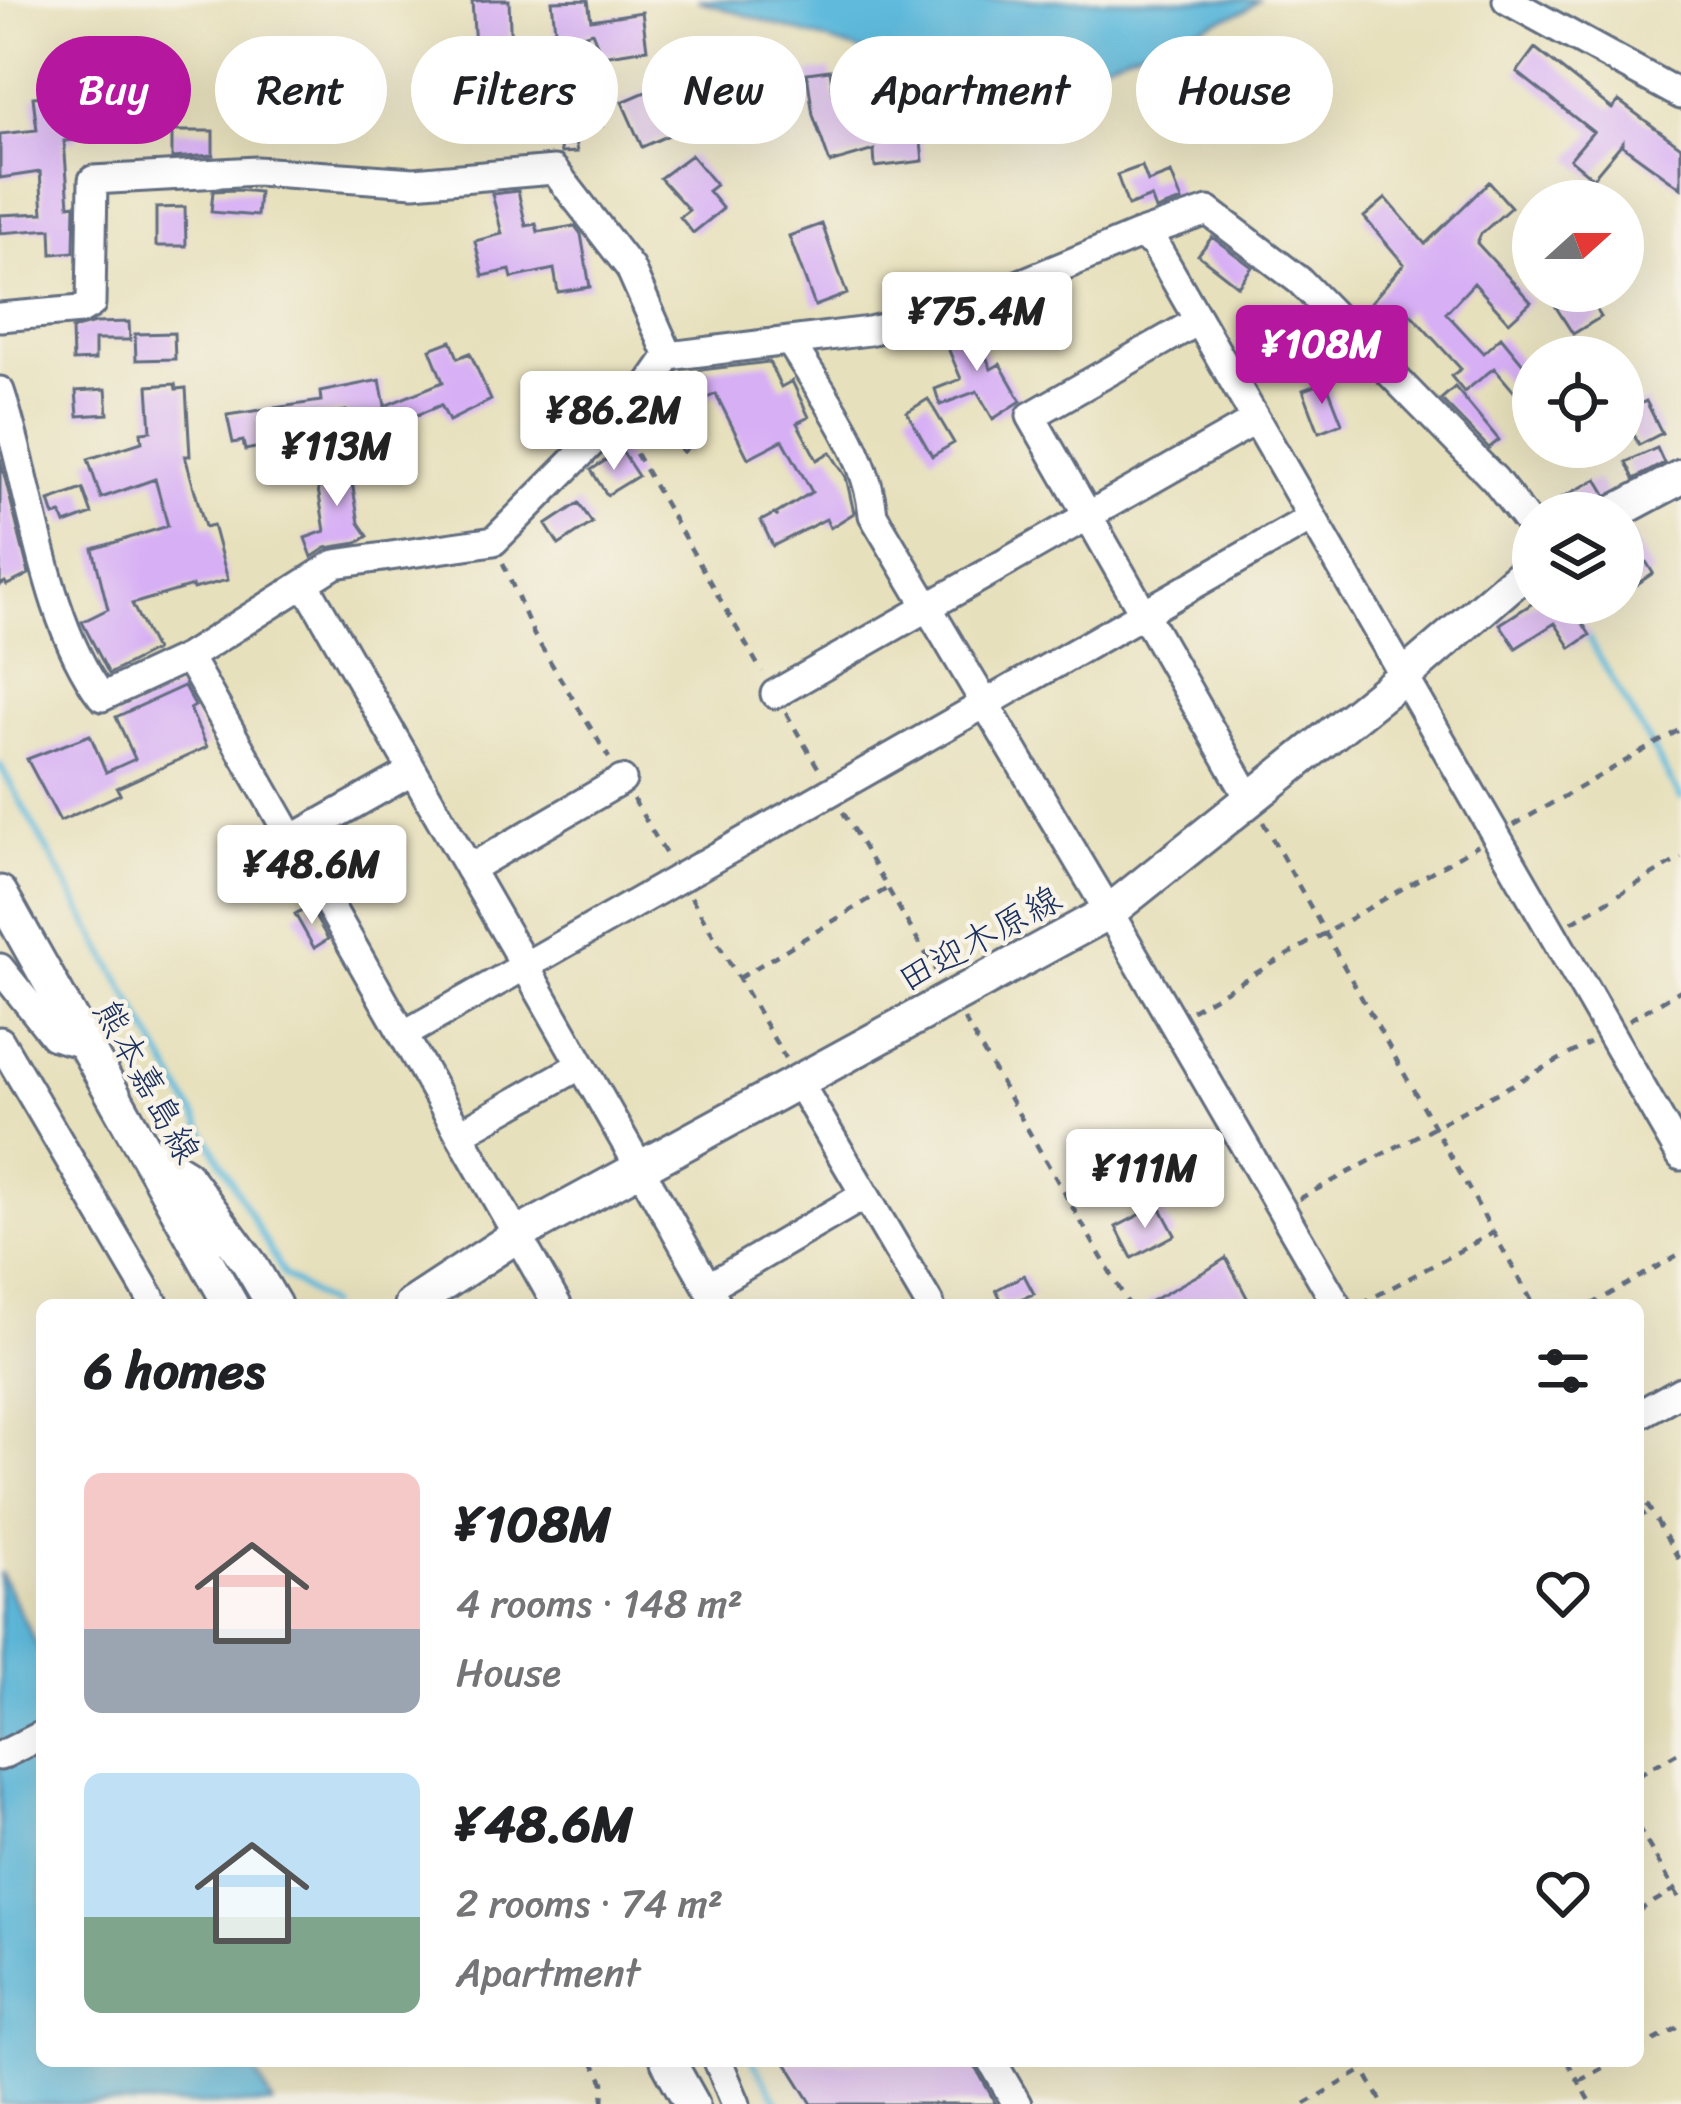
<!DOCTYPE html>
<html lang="en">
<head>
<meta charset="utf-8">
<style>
	:root { --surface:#fff; --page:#f2f2f2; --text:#202124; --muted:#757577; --accent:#b5179e }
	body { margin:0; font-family:Sriracha,"Klee One",sans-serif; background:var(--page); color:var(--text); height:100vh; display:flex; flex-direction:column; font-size:45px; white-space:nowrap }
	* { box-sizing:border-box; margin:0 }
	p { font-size:39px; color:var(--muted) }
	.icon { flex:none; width:66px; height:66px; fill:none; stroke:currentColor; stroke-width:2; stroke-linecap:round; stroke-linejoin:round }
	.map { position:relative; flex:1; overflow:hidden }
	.drawer { position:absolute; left:36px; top:1299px; width:1608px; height:768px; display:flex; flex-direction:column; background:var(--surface); border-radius:18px; box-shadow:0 12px 48px #0002 }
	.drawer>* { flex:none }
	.banner { position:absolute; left:36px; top:36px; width:1611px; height:108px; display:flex; gap:24px }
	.needle { width:78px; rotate:69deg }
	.fabs { position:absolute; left:1512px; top:180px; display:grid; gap:24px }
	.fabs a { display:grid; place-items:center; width:132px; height:132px; border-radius:50%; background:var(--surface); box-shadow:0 12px 48px #0002; font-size:60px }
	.price { position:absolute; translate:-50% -102px; padding:0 27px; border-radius:12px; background:#fff; color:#222; font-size:39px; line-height:78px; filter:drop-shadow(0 3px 6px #0008) }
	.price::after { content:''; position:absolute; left:50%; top:72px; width:36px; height:27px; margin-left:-18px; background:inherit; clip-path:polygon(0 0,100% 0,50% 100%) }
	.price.selected { background:var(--accent); color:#fff }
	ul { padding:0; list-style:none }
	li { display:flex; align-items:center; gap:36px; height:300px; padding:0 48px }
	li span { display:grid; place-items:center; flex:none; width:336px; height:240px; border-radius:18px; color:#555 }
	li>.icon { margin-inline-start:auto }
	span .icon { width:144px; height:144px; fill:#fffc; stroke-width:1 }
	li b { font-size:51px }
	h2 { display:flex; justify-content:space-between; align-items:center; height:144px; padding:0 48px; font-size:51px }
	.chip { padding:0 42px; border-radius:54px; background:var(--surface); box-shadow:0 12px 48px #0002; font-size:42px; line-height:108px }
	.chip.selected { background:var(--accent); color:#fff }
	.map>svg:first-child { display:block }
	.water { fill:#5ebadc; stroke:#3c749d; stroke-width:3 }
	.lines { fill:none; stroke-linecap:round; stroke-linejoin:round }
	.stream { stroke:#5ebadc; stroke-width:6 }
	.building { fill:#d7aff5 }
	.minor-casing { stroke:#626d7f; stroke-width:33 }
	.major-casing { stroke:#626d7f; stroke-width:39 }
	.path { stroke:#626d7f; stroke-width:4.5; stroke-dasharray:9 9; stroke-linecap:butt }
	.minor { stroke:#fff; stroke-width:27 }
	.major { stroke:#fff; stroke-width:33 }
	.labels { text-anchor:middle; stroke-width:9; stroke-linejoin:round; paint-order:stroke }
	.street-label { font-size:36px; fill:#1b2f5e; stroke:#f7f3e8 }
</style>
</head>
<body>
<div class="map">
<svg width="1681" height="2104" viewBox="0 0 1681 2104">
	<rect width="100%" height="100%" fill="#f7f3e8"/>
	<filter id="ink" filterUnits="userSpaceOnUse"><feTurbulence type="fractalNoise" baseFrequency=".00833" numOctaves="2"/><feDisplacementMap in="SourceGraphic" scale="24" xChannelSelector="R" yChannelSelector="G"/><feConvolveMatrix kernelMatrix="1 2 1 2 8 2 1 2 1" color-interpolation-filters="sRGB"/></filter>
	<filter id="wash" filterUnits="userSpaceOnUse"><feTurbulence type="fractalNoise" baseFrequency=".004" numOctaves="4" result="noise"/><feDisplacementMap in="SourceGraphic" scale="48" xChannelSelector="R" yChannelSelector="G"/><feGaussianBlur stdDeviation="2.7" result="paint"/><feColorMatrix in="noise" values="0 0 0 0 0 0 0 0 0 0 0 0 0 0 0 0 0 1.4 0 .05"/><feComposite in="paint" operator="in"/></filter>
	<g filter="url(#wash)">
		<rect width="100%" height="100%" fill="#e7e0bc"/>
		<path class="water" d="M697 0H1258L1244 11 1088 68 928 72Z
			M0 1572 42 1656V2061H250L273 2104H0Z"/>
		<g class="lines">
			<path class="stream" d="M1585 632 1681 798
				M0 765 284 1275 328 1305
				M753 2061 779 2104"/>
		</g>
		<g id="blocks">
			<path class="building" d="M491 0H509L511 55 483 57 481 45 475 46 472 1Z
				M588 0 591 20 642 12 647 49 602 56 592 32 585 34 587 45 557 49 552 1Z
				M1535 48 1612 109 1619 101 1681 147V188L1623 146V142L1593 178 1570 159 1593 132 1517 72Z
				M830 70 834 98 896 91 898 108 917 106 923 161 875 167 874 150 830 163 813 115 807 73Z
				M530 86 535 122 508 126 504 89Z
				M132 88H150V126L132 125Z
				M650 90 669 135 642 147 622 102Z
				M72 93 77 140 64 141 69 205 75 204 74 252 52 254 51 229 0 233V215L43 213 40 172 0 178V134L37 130 33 97Z
				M598 103 602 126 573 131 577 152 561 153 554 112Z
				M172 131H213V155L172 158Z
				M691 155 716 185 708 191 723 209 693 233 680 217 689 210 660 178Z
				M1142 166 1148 182 1171 173 1182 201 1156 210 1151 197 1128 206 1117 175Z
				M1489 182 1511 207 1481 234 1477 243 1531 302 1509 322 1474 283 1446 313 1483 353 1501 337 1533 376V414L1494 368 1464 392 1451 376 1461 369 1407 310 1389 329 1367 307 1404 264 1364 217 1386 198 1425 244Z
				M237 190 259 192 257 216 211 212 213 191Z
				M518 191 526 226 536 224 538 232 575 226 581 234 590 287 558 292 554 269 512 278 510 270 483 276 475 241 502 234 492 194Z
				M185 207 186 246H156V208Z
				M822 224 847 294 815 306 789 236Z
				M1212 237 1252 267 1238 286 1198 255Z
				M1568 291H1585L1601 317 1573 334 1552 301Z
				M129 322 130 340H95V360L73 361 72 329 95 323Z
				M973 323 991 369 1000 364 1021 401 993 419 977 391 940 405 935 389 961 379 943 336Z
				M174 333 175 359 136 360 135 334Z
				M451 341 458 358 470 353 491 400 449 421 441 405 389 427 351 435 346 411 313 417 315 430 271 445 245 450 243 441 233 443 227 415 321 401 320 392 380 380 385 406 443 382 430 349Z
				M769 362 781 387 792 381 809 417 797 423 817 460 830 452 846 477 854 513 830 528 826 519 773 546 761 521 774 514 778 517 776 514 812 492 783 440 748 458 716 394 682 409 671 384 701 370Z
				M1326 382 1342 423 1319 432 1303 390Z
				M175 384 176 389 186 388 190 456H185L205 527 213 525 228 580 193 589 192 586 132 604 155 650 109 674 82 622 108 609 93 549 168 526 155 479 101 498 88 459 142 442 141 432 151 431 148 386Z
				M1455 387 1499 440 1489 448 1441 399Z
				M106 389 108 414 78 416 76 391Z
				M928 399 954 443 932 456 907 412Z
				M1646 401 1662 433 1639 445 1623 413Z
				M673 405 701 435 683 452 655 422Z
				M1657 448 1664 463 1634 479 1626 462Z
				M621 450 638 476 607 495 591 470Z
				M0 458 29 574 7 585 5 582 0 585Z
				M348 459 359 523 368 536 357 543 326 548 312 557 305 538 325 531 317 483 324 481 321 463Z
				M1597 479 1606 494 1597 501 1593 513H1571L1561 498Z
				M83 489 92 514 65 524 61 514 54 516 49 501Z
				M579 503 592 523 559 545 546 525Z
				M1627 530 1653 573 1623 594V532Z
				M1533 603H1570L1590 635 1571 648 1555 623 1516 648 1500 624Z
				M184 686 195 706 190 709 207 747 117 788 120 794 60 821 27 759 90 735 106 772 135 759 116 717Z
				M309 906 328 939 314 948 295 914Z
				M1159 1205 1175 1235 1132 1258 1116 1227Z
				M1226 1258 1251 1305H1144L1209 1269Z
				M1024 1275 1034 1294 1004 1305 996 1290Z
				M785 2061H972L996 2104H812Z"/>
		</g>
	</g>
	<g filter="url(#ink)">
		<use href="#blocks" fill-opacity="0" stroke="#626d7f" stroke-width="3"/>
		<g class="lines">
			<defs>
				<path id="minor" d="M1507 0 1681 95
					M1138 235 1154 243 1681 1156
					M0 317 81 310 91 304 93 180 256 171 414 182 554 170 630 268 669 356
					M1198 321 1031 416 1251 801
					M791 343C824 397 867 451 873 515L1109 912 1337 1305
					M0 391C31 483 43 620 102 697L188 657 335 564 494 541 648 386 669 356 869 331 960 309 1138 235 1208 211 1300 281 1495 480 1533 529
					M306 585 525 966 1311 518
					M188 657 557 1305
					M775 694 1256 420
					M292 839 413 771
					M469 869 622 780
					M0 968 54 1036 83 1044
					M405 1034 525 966 718 1305
					M0 1041 155 1305
					M798 1081 930 1305
					M461 1133 581 1065
					M708 1287 865 1195
					M1638 1415 1681 1391
					M0 1756 42 1735
					M718 2061 736 2104
					M992 2061 1017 2104"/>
				<path id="major" d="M1614 513 1681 477
					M0 893 231 1305
					M146 1152 185 1176 249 1263 274 1305
					M411 1305 519 1234 1109 912 1402 678 1533 565
					M668 2061 692 2104"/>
			</defs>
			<use href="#minor" class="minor-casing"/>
			<use href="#major" class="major-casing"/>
			<path class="path" d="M627 438 762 672
				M503 563 534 635 609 758
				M786 713 820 771
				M633 799 667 856
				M843 812 940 978
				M1263 822 1534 1305
				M1514 825 1681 729
				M691 897 785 1058
				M1572 922 1681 858
				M739 978 888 888
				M1192 1010 1478 845
				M964 1019 1129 1305
				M1629 1020 1681 990
				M1299 1199 1590 1043
				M1361 1304 1493 1233
				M1591 1305 1681 1253
				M1638 1489 1681 1563
				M1638 1518 1651 1510
				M1638 1775 1681 1751
				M1638 1827 1681 1901
				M1638 1911 1681 1886
				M1638 2049 1681 2026
				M592 2061 604 2082 603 2104
				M1359 2061 1383 2104
				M1567 2061 1592 2104
				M1579 2081 1615 2061
				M1305 2104 1379 2061"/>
			<use href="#minor" class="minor"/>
			<use href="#major" class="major"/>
		</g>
	</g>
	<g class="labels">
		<g class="street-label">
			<text transform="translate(979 938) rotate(-29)" y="13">田迎木原線</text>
			<text transform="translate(148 1081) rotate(61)" y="13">熊本嘉島線</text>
		</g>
	</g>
</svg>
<div class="fabs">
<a><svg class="needle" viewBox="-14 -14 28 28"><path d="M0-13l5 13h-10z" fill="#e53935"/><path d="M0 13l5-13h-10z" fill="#757577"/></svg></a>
<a><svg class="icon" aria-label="locate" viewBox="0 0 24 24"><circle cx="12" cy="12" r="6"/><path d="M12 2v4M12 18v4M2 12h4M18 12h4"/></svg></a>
<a><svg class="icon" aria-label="layers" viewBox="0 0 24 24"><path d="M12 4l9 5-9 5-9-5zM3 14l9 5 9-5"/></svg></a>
</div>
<b class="price" style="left:977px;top:374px">¥75.4M</b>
<b class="price selected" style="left:1322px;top:407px">¥108M</b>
<b class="price" style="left:614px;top:473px">¥86.2M</b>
<b class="price" style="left:337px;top:509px">¥113M</b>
<b class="price" style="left:312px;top:927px">¥48.6M</b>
<b class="price" style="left:1145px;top:1231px">¥111M</b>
<div class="banner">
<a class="chip selected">Buy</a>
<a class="chip">Rent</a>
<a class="chip">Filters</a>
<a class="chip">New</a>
<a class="chip">Apartment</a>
<a class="chip">House</a>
</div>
<section class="drawer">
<h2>6 homes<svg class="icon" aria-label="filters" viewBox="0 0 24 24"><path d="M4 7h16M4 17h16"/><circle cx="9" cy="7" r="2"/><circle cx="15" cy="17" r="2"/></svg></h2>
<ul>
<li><span style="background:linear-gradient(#f6c9c9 65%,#9aa5b1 0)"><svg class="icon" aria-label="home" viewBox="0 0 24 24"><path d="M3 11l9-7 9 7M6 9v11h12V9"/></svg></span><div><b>¥108M</b><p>4 rooms · 148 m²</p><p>House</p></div><svg class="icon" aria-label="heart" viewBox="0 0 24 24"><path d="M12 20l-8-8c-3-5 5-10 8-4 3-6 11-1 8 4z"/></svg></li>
<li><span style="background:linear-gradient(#bfe0f5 60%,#7fa58c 0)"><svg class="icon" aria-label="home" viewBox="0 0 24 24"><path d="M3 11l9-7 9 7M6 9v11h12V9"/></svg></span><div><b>¥48.6M</b><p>2 rooms · 74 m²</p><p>Apartment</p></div><svg class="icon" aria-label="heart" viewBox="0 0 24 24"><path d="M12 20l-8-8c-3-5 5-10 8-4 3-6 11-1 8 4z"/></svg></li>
</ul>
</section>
</div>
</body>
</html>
